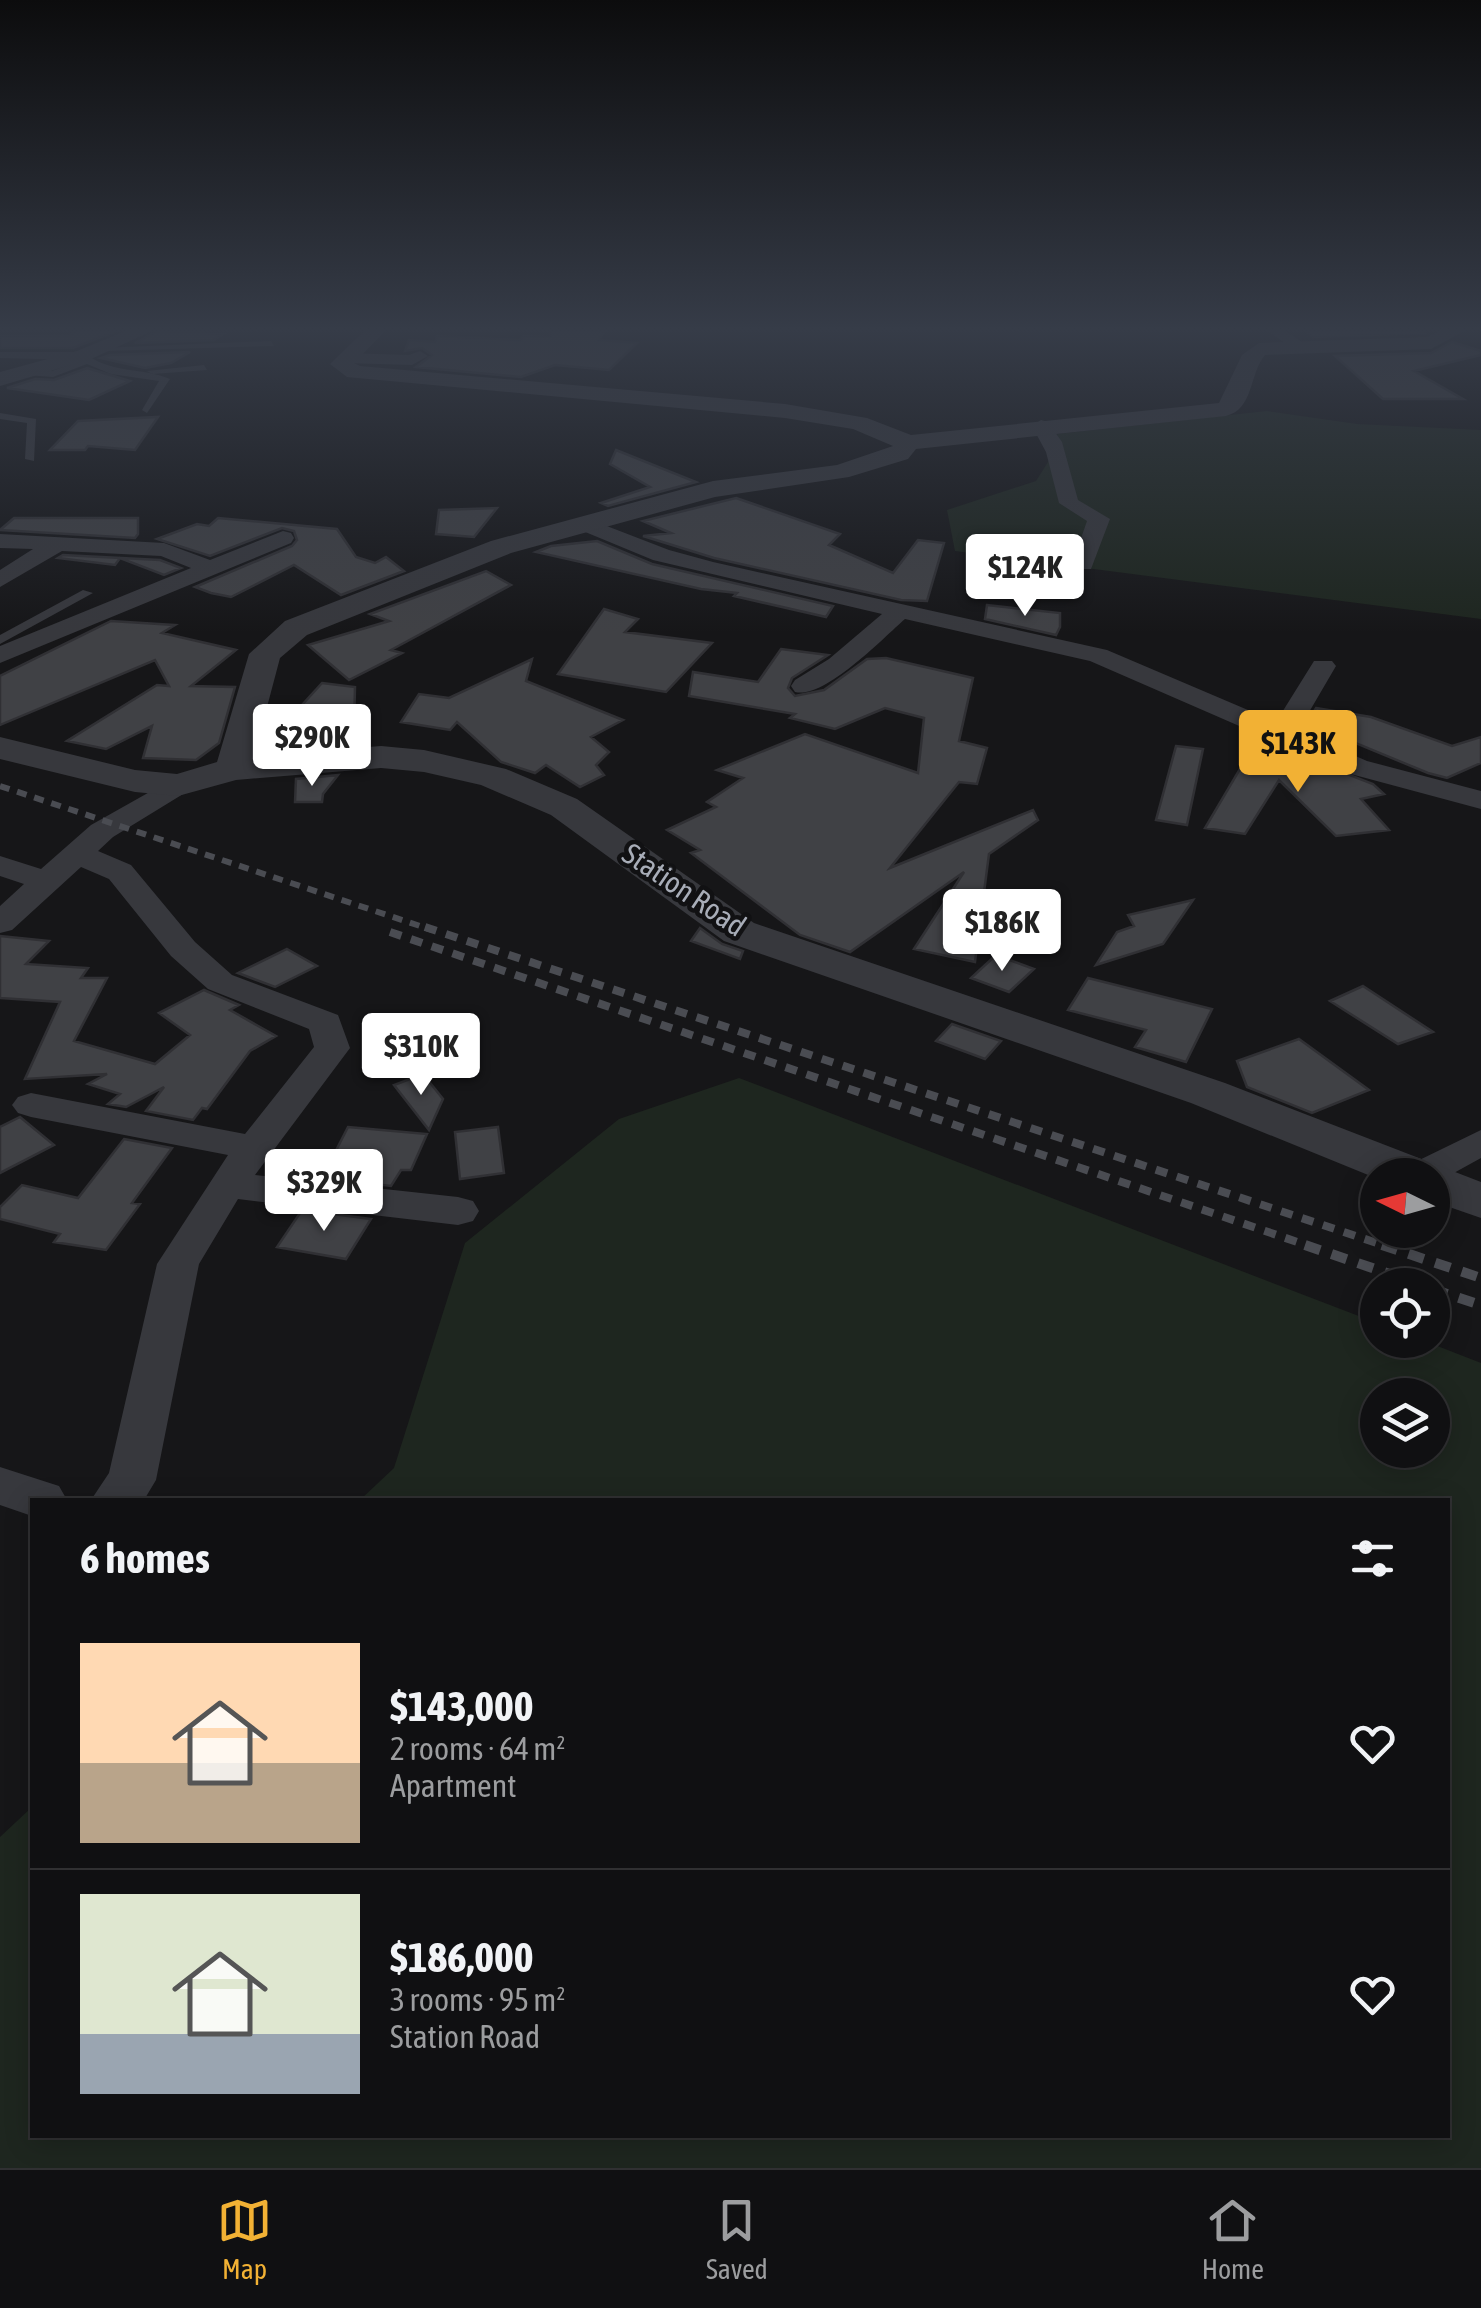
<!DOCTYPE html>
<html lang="en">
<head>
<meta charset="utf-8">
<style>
	:root { --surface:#101012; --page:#1e1e20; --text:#f1f3f6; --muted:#9c9d9f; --line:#303032; --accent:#f2b134 }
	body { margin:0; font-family:"Asap Condensed",sans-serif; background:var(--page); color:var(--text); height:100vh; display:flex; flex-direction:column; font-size:38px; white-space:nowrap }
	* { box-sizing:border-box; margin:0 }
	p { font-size:32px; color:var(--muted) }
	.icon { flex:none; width:55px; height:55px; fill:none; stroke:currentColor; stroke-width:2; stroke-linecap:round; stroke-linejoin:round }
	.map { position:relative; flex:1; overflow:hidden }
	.details { position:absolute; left:30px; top:1498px; width:1420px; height:640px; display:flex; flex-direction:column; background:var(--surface); border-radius:0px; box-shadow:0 5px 25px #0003,0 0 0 2px var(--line) }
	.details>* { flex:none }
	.needle { width:65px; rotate:275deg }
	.tools { position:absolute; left:1360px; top:1158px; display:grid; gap:20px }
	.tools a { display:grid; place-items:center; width:90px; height:90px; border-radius:50%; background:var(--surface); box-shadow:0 5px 25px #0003,0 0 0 2px var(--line); font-size:50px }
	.price { position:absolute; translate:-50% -85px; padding:0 22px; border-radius:10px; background:#fff; color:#222; font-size:32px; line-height:65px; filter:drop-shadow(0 2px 5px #0008) }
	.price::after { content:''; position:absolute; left:50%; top:60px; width:30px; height:22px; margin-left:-15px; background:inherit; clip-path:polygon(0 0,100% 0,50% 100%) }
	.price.active { background:var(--accent); color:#111 }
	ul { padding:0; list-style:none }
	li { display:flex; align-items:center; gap:30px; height:250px; padding:0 50px }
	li+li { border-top:2px solid var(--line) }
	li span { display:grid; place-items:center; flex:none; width:280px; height:200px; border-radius:0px; color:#555 }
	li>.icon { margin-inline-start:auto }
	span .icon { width:120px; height:120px; fill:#fffc; stroke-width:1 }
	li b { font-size:42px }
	h2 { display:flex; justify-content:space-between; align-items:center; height:120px; padding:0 50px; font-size:42px }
	.dock { display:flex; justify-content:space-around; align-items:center; height:140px; border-top:2px solid var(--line); background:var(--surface); font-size:28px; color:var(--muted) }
	.dock a { display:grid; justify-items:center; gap:5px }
	.dock .active { color:var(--accent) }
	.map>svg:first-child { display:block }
	.green { fill:#1e261f; fill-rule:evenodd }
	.building { fill:#404145; stroke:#303034; stroke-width:2.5 }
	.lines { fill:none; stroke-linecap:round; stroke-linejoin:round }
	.service { fill:#37383d; fill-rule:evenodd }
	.minor { fill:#37383d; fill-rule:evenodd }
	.tertiary { fill:#37383d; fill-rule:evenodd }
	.rail-far2 { stroke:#4a4c52; stroke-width:6; stroke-dasharray:10 8; stroke-linecap:butt }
	.rail-far1 { stroke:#4a4c52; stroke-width:8; stroke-dasharray:12 10; stroke-linecap:butt }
	.rail { stroke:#4a4c52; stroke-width:10; stroke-dasharray:16 12; stroke-linecap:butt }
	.labels { text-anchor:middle; stroke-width:9; stroke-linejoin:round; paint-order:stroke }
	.street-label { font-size:30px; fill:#a8adb8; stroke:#111113 }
</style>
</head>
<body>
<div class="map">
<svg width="1481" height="2168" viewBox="0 0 1481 2168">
	<rect width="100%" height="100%" fill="#161618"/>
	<path class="green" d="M1267 411 1357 424 1481 430V619L955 551 947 510 1036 481 1060 443 1057 434Z
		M739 1078 1377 1323 1378 1340H1422L1481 1363V2168H0V1837L32 1807V2135H1448V1500H360L394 1468 465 1243 619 1119ZM1378 1395H1432V1450H1378Z"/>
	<path class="building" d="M76 330H119L73 348H0V336L70 335Z
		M552 330H605L599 340 637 343 609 370 555 365 521 377 416 367 432 355 422 348 405 351 409 340 435 342 437 336 520 340 524 336 550 337Z
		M1305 330H1415L1426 333 1313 337Z
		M158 331 223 334 214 340 135 343Z
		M1452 342 1481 351V355L1414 371 1463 399H1383L1335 356 1431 353Z
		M190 352 171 363 145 368 101 358 110 355Z
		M87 368 130 381 89 400 7 388 35 379 54 380Z
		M158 417 135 450 88 446 85 450H50L78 421Z
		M616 450 696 482 608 506 601 503 650 487 610 464Z
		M736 498 840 534 829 545 893 573 918 540 944 543 927 601 901 600 714 558 643 536 671 533 643 521Z
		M497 508 474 537 436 534 439 510Z
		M14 518H138V534L135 538 0 530Z
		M218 518 337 529 356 557 375 563 386 557 404 571 341 595 294 565 231 597 211 593 195 587 292 546 297 540 294 531 282 528 210 556 157 539 197 524 209 526Z
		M597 541 652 564 833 606 826 617 734 596 737 593 701 589 536 552 551 546Z
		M63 555 160 560 181 568 164 575 120 558 115 565 58 558Z
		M486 571 511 585 391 650 402 653 349 680 308 645 389 621 370 614Z
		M987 605 1060 613V627L1056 635 985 619Z
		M604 609 638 619 625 632 712 643 666 692 558 674Z
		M111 621 175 625 162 633 236 650 191 686 235 687 219 743 196 760 143 758 152 726 106 749 67 741 157 685 169 686 155 660 0 725V676Z
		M781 649 828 655 792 678 788 688 795 696 824 690 867 659 886 658 973 678 959 741 987 748 977 784 959 782 890 868 1033 810 1038 820 989 854 975 962 914 949 964 872 850 952 800 935 691 853 700 850 667 830 716 807 707 802 743 778 717 770 805 734 918 773 924 718 885 708 835 729 790 718 795 714 689 696 693 672 758 682Z
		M532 659 526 681 623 720 591 737 609 752 596 765 604 775 580 787 546 765 535 773 501 762 457 722 450 730 401 722 419 694 449 698Z
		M322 683 355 687 354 730H368L359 744 299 749 302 705Z
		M1316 708 1371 717 1452 746 1481 737V763L1447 778 1428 773 1307 723Z
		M1176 746 1203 749 1187 825 1156 820Z
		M1285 750 1373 784 1384 794 1361 799 1389 830 1336 836 1279 780 1245 834 1205 828 1250 752 1274 757Z
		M338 775 323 794 322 802H295L296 779Z
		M1193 900 1163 944 1096 965 1117 932 1134 926 1128 915Z
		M700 928 722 944 743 951 740 959 691 941Z
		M0 936 49 941 26 964 88 968 81 978H107L74 1041 155 1064 190 1035 159 1013 204 990 239 1005 230 1010 276 1036 250 1051 207 1109 202 1108 193 1120 146 1111 164 1087 126 1107 108 1104 120 1094 88 1084 107 1074 25 1079 60 1002 0 998Z
		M287 949 317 966 275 987 238 973Z
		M996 955 1034 969 1009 992 971 978Z
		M1088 978 1212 1009 1186 1062 1135 1047 1146 1030 1068 1010Z
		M1363 986 1433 1032 1398 1044 1330 1001Z
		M952 1024 1001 1041 985 1059 936 1041Z
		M1299 1039 1369 1090 1312 1113 1247 1087 1237 1061Z
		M423 1074 443 1099 429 1130 394 1085Z
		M20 1117 54 1145 0 1173V1127Z
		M348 1127 427 1134 411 1170H401L391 1186 322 1178Z
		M498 1127 504 1173 460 1179 455 1132Z
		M124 1139 172 1148 132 1203 140 1204 106 1250 54 1242 60 1234 0 1219V1207L22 1185 78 1198Z
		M302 1210 371 1219 346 1259 277 1247Z"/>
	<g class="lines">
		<path class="service" d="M271 341 274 346 104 351 100 348Z
			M0 352H84C108 374 142 367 170 379L147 413 142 410 159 381 111 374 87 364 53 377 26 375 23 370 52 371 82 360 0 358Z
			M204 365 207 370 152 374 147 371Z
			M0 413 36 419 34 461 25 459 27 423 0 419Z
			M83 590 93 593 0 644V635Z"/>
		<path class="minor" d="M1266 330H1284L1308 346 1294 349Z
			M420 351 428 356 412 365 345 363 337 358 345 353 409 355Z
			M1041 420 1048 422 1062 442 1078 500 1110 519 1091 569H1075L1072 564 1087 521 1059 503 1046 452 1032 426Z
			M586 518 669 550 713 562 1107 650 1276 722 1314 661H1332L1336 666 1298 731 1367 761 1481 791V809L1347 773 1090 661 905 619C882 639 825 699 795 692L791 686 795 680 829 659 882 614 653 560 578 529 575 524 578 519Z
			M283 531 291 533 294 538 291 543 0 663V646L191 568 161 556 62 551 0 587V570L33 549 0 548V534L164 543 210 560Z
			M178 776 188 779 192 785 188 791 113 837 98 851 131 865 195 942 232 975 338 1015 350 1048 255 1175 458 1197 473 1201 479 1211 473 1221 458 1225 238 1199 199 1264 156 1480 144 1500H91L109 1473 157 1264 228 1155 31 1117 18 1113 12 1105 18 1097 31 1093 245 1134 314 1047 309 1029 208 989 171 956 109 879 81 867 12 930 0 933V906L24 884 0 876V856L41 869 91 825Z
			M1481 1130V1158L1432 1185V1175H1401L1407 1166Z
			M0 1467 59 1486 67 1500H32V1516L0 1505Z"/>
		<path class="tertiary" d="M128 330H154L91 359 0 386V372L77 351Z
			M365 330H386L354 363 360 366 785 404 867 418 911 435 1219 403 1242 355 1259 343 1427 337 1441 330H1466L1431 349 1265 355C1249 374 1254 409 1226 416L916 449 908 459 849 477 715 497 511 553 307 635 280 658 254 756 381 746 424 750 506 769 577 799 754 923 1225 1083 1481 1182V1218L1432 1201V1175H1378V1179L1191 1103 724 941 551 815 481 785 424 772 381 768 236 780 178 796 135 792 0 759V737L135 770 177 774 217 762 249 654 285 621 491 541 713 481 837 465 893 446 853 429 785 418 347 377 330 364Z"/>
		<path class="rail-far2" d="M0 786 432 930"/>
		<path class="rail-far1" d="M425 927 1389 1247
			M390 932 1312 1247"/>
		<path class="rail" d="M1305 1245 1422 1285
			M1382 1245 1481 1278
			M1432 1289 1481 1305"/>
	</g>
	<linearGradient id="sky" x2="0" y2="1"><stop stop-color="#0c0c0d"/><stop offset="0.52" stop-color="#363c48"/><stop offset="1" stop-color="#363c48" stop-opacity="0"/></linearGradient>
	<rect width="1481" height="633" fill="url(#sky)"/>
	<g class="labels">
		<g class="street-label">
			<text transform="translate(684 890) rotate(34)" y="10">Station Road</text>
		</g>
	</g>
</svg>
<div class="tools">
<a><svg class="needle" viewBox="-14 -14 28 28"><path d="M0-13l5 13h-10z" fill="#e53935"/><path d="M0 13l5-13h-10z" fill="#9c9d9f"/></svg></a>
<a><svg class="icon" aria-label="locate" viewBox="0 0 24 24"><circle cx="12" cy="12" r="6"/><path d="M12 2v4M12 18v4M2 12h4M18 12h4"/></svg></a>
<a><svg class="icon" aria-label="layers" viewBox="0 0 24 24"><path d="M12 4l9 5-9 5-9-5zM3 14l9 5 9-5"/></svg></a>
</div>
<b class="price" style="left:1025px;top:619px">$124K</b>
<b class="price" style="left:312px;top:789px">$290K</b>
<b class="price active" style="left:1298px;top:795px">$143K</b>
<b class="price" style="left:1002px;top:974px">$186K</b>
<b class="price" style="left:421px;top:1098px">$310K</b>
<b class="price" style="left:324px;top:1234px">$329K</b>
<section class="details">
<h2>6 homes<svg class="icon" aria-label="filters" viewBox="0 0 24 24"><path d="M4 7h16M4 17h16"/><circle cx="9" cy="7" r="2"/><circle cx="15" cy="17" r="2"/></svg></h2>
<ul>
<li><span style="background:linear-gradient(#ffd9b3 60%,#b9a48a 0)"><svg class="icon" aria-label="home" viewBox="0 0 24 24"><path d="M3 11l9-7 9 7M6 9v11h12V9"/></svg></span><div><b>$143,000</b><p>2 rooms · 64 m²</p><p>Apartment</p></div><svg class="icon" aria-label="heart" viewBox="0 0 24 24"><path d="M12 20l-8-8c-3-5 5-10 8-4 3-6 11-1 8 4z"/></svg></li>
<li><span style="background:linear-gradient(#dfe7d0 70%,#9aa5b1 0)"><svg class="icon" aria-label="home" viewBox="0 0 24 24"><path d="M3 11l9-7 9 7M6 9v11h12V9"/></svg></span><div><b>$186,000</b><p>3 rooms · 95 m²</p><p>Station Road</p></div><svg class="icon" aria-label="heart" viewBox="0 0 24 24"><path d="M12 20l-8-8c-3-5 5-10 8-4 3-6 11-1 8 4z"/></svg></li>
</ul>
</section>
</div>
<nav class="dock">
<a class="active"><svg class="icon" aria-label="map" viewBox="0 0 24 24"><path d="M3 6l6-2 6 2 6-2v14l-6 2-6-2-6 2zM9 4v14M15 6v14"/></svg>Map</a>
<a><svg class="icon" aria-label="saved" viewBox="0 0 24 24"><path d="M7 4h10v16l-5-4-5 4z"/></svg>Saved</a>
<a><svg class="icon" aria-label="home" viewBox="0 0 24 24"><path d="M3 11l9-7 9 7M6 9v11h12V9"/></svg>Home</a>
</nav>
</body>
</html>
